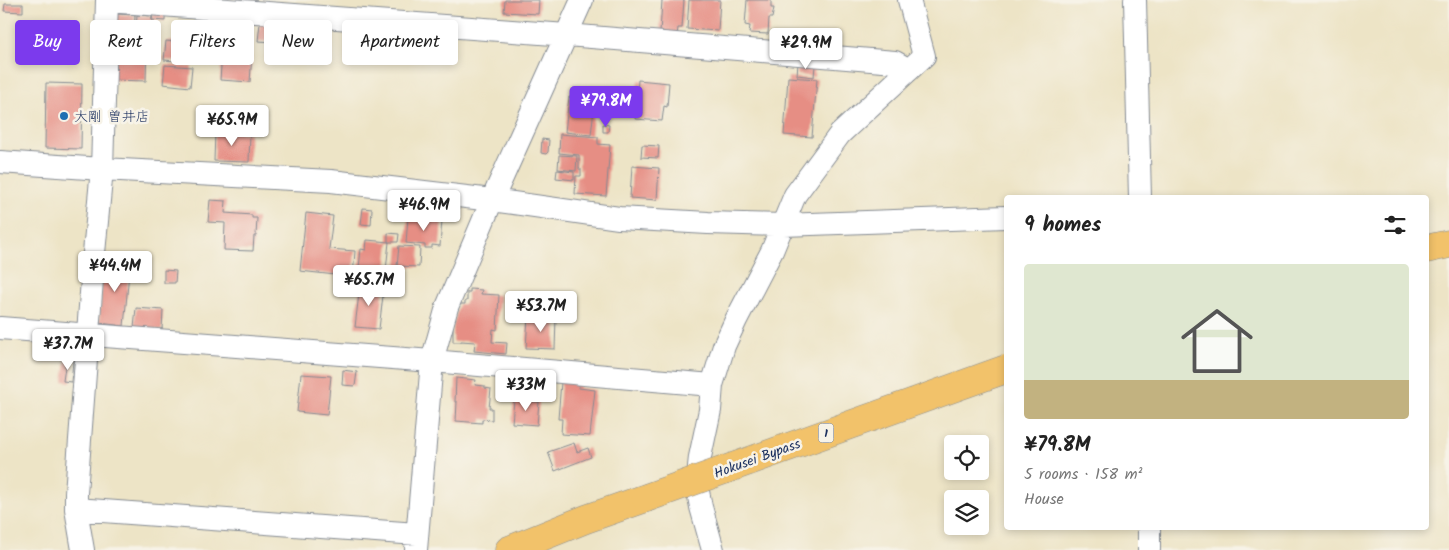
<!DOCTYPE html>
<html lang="en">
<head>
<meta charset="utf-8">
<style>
	:root { --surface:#fff; --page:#f6f6f6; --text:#222; --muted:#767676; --accent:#7c3aed }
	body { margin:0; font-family:Kalam,"Klee One",sans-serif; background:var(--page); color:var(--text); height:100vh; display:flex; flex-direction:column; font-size:19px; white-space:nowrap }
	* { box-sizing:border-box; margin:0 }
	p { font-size:16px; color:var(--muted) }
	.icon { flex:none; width:28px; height:28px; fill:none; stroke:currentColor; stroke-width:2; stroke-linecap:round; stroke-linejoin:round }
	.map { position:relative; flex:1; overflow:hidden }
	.drawer { position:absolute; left:1004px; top:195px; width:425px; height:335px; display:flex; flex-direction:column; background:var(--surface); border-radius:5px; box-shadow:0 2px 8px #0003 }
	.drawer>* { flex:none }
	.guide { position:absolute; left:15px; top:20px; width:475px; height:45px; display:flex; gap:10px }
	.buttons { position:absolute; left:944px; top:435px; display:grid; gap:10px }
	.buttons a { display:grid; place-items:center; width:45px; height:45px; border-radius:5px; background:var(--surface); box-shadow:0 2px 8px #0003; font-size:25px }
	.price { position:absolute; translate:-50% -42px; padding:0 11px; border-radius:5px; background:#fff; color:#222; font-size:16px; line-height:32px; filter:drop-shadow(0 1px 2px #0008) }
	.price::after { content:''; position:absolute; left:50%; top:30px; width:15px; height:11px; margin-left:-8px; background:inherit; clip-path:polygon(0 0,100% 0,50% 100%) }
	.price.on { background:var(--accent); color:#fff }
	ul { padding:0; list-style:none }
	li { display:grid; align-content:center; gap:10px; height:265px; padding:0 20px }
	li span { display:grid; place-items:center; height:155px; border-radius:5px; color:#555 }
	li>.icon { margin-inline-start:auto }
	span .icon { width:90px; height:90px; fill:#fffc; stroke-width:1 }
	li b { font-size:21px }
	h2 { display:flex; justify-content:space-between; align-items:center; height:60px; padding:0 20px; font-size:21px }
	.pill { padding:0 18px; border-radius:5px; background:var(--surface); box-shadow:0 2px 8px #0003; font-size:18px; line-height:45px }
	.pill.on { background:var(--accent); color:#fff }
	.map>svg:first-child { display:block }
	.building { fill:#e68e84 }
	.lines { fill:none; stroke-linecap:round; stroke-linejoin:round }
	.minor-casing { stroke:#848a92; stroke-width:24 }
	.highway-casing { stroke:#848a92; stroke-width:29 }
	.minor { stroke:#fff; stroke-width:22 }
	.highway { stroke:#f2c26a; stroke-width:28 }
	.highway-bridge-casing { stroke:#848a92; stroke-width:29; stroke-linecap:butt }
	.highway-bridge { stroke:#f2c26a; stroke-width:28 }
	.poi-dot { fill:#1f6fb2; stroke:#f7f3e8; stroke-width:2 }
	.labels { text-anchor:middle; stroke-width:5; stroke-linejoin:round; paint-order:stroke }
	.shield { fill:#f7f3e8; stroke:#5d6a87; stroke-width:1 }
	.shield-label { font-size:12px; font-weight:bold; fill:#1b2f5e }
	.poi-label { font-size:14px; fill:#1b2f5e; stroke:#f7f3e8; text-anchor:start }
	.street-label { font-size:14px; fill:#1b2f5e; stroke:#f7f3e8 }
</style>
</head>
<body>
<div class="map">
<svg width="1449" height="550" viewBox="0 0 1449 550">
	<rect width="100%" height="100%" fill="#f7f3e8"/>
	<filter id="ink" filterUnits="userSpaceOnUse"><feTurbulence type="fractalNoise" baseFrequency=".02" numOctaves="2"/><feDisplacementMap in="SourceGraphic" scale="10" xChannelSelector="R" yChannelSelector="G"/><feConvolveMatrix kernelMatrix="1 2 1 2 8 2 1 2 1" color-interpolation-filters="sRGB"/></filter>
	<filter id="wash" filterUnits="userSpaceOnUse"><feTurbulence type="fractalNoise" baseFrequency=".0096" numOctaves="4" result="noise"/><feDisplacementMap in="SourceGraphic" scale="20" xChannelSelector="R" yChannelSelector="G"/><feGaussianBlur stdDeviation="1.12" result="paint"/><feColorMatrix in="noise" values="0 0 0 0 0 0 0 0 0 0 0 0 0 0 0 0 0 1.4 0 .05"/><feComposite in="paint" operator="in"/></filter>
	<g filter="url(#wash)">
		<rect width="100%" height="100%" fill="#ede4c6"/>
		<g id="blocks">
			<path class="building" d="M505 0H539L538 14 504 12Z
				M662 0H684L682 28H678L677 35 660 33Z
				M689 0H720L718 31 687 29Z
				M747 0H771V8H774L772 18H769L768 34 749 33 750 26 745 25Z
				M5 4H23V12L4 11Z
				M153 12 165 13V21L152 20Z
				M116 14 135 15 134 33 147 34 146 81 113 80Z
				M137 15 152 16 151 33 136 32Z
				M260 23 277 24 275 42 258 41Z
				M166 41 179 42 177 61 164 60Z
				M229 48 240 49 239 54 252 55 250 82 220 80 222 52 228 53Z
				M798 63 815 65 814 77 797 75Z
				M165 65 192 67 190 87 163 84Z
				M788 77 817 79 812 137 784 135Z
				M638 80 669 83 667 107 664 106 662 121 635 119Z
				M46 83 82 84 81 149 45 148Z
				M569 97 595 100 591 135 565 132Z
				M603 124 609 125 608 132H603Z
				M215 132 250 133 249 162 214 161Z
				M560 134 598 137V144L610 145 606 196 575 194 576 176H581V169H579V155L559 153Z
				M542 139 549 140 548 152 546 154 541 153Z
				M642 145 659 146 658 158 641 157Z
				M559 155 577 156 576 171 558 169Z
				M632 166 659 168 657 200 630 198Z
				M557 170 574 172V180L556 178Z
				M210 200 226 201 225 213 252 215V218H257L256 236H254L253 251 224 250 225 223 208 222Z
				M363 208 372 209 371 225 361 224Z
				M306 213 333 216 329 249 355 251 353 277 300 271Z
				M408 217 442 220 440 246 432 245V248H425V245L406 243Z
				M388 233 399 234 398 242H388Z
				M367 240 389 242 385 280 358 277 361 249 366 250Z
				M399 246 420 247 419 267 397 266Z
				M108 262 138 265 137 273H129L124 326 99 323 103 271H107Z
				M164 270 176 271 175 283H164Z
				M360 285 384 287 379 329 355 327Z
				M470 289 482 290 481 294 499 295 497 330 493 329 492 342 507 343 506 354 474 351 475 342 461 341V342H453V326L459 304H465V301H467V292H470Z
				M528 295H537L536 302 528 301Z
				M136 308 163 310 162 330 134 328Z
				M528 316 556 318 555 349 526 348Z
				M66 360 73 361 71 382 63 381Z
				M343 370 357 372 355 386 342 385Z
				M301 374 331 376 327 415 297 412Z
				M456 378 476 380 475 385 485 386V388L491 389 489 408H492V420L482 419V423L456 421 457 402H455Z
				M561 382 579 384V388L595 390 590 436 561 434 562 419H558Z
				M514 400 539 402 537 425 512 423Z
				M574 443 577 452 588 448 591 457 555 471 548 452Z"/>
		</g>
	</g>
	<g filter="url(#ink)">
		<use href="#blocks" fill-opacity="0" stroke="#848a92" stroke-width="1"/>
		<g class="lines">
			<defs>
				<path id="minor" d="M1135 0 1140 198
					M107 1 567 35 895 62 909 70
					M0 162 102 169 331 181 492 200 619 218 708 223 783 225 1006 217
					M0 328 432 361 712 385
					M76 509 417 534
					M1149 528V550
					M83 550 76 509V493L94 253 102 169 107 0
					M416 550 432 361 447 307 492 200 582 0
					M713 550 701 507 697 486 700 457 710 410 712 385 724 346 736 320 772 251 795 195 840 134 924 56 909 0"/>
				<path id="highway" d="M1426 249 1449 244
					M509 550 586 519 646 498"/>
			</defs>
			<use href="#minor" class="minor-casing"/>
			<use href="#highway" class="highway-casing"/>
			<use href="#minor" class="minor"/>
			<use href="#highway" class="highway"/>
			<defs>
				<path id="highway-bridge" d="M646 498 1006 369"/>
			</defs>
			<use href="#highway-bridge" class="highway-bridge-casing"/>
			<use href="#highway-bridge" class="highway-bridge"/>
		</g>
	</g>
	<circle class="poi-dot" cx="64" cy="116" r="5"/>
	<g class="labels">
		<rect class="shield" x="818.5" y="423.5" width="15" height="19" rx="4"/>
		<g class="shield-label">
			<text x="826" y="437">1</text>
		</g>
		<g class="poi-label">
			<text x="74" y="121">大剛 曽井店</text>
		</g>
		<g class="street-label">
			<text transform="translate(757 458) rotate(-20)" y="5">Hokusei Bypass</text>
		</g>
	</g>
</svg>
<div class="buttons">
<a><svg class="icon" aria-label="locate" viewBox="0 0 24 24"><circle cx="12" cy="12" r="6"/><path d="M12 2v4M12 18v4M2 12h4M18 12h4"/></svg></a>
<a><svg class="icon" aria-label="layers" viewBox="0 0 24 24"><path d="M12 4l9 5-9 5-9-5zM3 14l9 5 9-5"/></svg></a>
</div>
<b class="price" style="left:806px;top:70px">¥29.9M</b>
<b class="price on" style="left:606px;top:128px">¥79.8M</b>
<b class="price" style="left:232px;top:147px">¥65.9M</b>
<b class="price" style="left:424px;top:232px">¥46.9M</b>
<b class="price" style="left:115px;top:293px">¥44.4M</b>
<b class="price" style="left:369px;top:307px">¥65.7M</b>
<b class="price" style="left:541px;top:333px">¥53.7M</b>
<b class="price" style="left:68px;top:371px">¥37.7M</b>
<b class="price" style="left:526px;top:412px">¥33M</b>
<div class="guide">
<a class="pill on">Buy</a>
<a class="pill">Rent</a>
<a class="pill">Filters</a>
<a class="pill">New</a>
<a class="pill">Apartment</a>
</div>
<section class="drawer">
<h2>9 homes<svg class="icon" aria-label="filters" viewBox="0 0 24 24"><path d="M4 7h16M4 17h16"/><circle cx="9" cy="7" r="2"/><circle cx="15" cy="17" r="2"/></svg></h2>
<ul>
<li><span style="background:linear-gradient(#dfe7d0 75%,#c2b280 0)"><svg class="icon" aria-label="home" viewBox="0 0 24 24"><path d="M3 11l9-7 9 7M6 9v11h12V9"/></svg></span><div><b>¥79.8M</b><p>5 rooms · 158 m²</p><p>House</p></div></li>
</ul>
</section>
</div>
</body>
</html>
